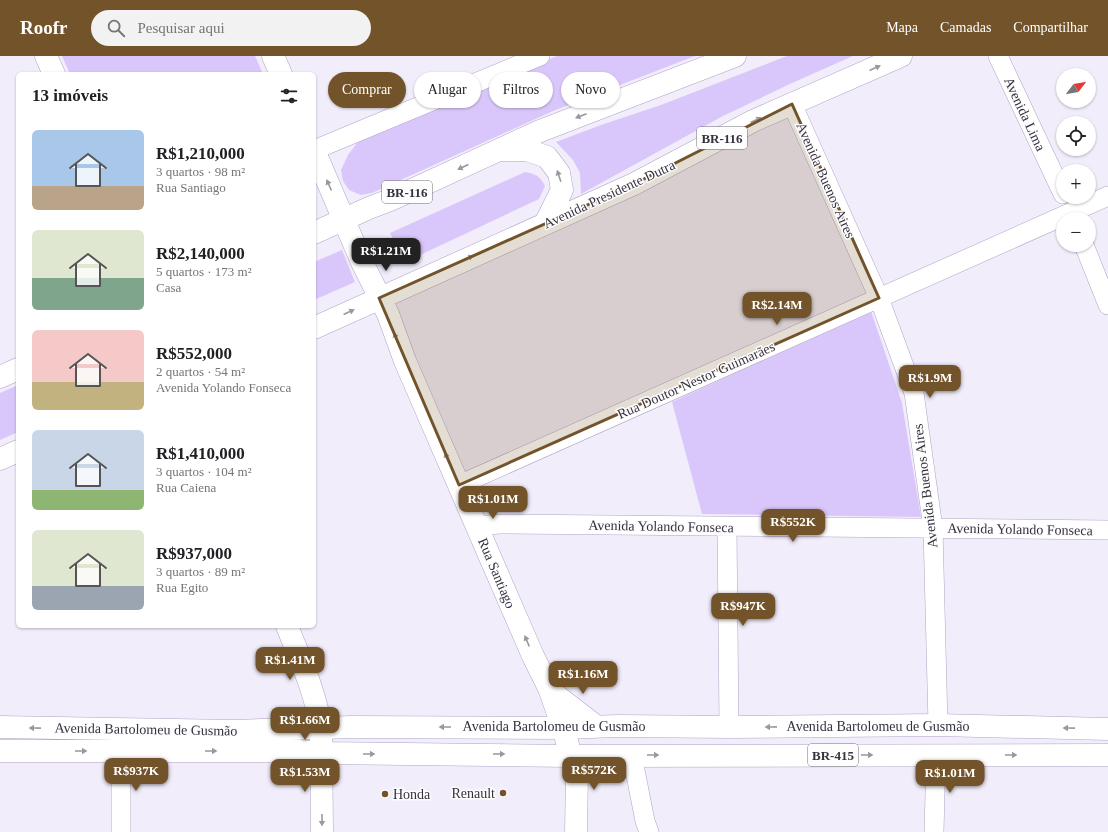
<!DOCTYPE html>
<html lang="pt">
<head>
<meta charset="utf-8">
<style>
	:root { --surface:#fff; --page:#f2f2f2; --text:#202124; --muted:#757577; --accent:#735329 }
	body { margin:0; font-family:"Times New Roman",serif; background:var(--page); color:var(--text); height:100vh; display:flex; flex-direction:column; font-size:15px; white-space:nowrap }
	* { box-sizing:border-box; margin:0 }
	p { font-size:13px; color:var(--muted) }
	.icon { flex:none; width:22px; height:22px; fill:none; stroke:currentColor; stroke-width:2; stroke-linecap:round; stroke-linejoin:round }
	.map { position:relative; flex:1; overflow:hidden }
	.sheet { position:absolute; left:16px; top:16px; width:300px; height:556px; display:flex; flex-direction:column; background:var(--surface); border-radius:6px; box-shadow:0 1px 3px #0004 }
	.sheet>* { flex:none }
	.banner { position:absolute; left:328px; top:16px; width:380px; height:36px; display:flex; gap:8px }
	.needle { width:26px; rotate:59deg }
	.controls { position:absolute; left:1056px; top:12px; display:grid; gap:8px }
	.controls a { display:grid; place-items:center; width:40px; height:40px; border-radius:50%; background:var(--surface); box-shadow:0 1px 3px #0004; font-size:20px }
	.price { position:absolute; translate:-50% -34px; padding:0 9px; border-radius:8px; background:var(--accent); color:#fff; font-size:13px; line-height:26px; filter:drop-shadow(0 1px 2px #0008) }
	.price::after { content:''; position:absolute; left:50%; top:24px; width:12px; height:9px; margin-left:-6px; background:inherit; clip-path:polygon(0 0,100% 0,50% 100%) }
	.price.current { background:#222; color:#fff }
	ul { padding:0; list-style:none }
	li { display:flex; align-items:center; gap:12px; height:100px; padding:0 16px }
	li span { display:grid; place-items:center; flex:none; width:112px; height:80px; border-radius:6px; color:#555 }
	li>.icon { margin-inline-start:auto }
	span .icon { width:48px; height:48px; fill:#fffc; stroke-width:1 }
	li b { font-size:17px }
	h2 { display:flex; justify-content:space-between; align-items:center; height:48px; padding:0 16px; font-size:17px }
	.tag { padding:0 14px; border-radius:18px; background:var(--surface); box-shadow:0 1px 3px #0004; font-size:14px; line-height:36px }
	.tag.current { background:var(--accent); color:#fff }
	header { display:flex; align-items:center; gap:24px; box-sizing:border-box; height:56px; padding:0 20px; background:var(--accent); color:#fff }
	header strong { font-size:19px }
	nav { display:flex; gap:22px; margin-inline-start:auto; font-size:14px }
	.search { width:280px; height:36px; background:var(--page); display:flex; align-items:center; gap:10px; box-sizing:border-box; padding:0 14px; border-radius:22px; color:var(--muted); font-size:15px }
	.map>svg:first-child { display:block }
	.green { fill:#d9c7fb }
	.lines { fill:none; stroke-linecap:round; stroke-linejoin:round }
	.minor-casing { stroke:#afa4c5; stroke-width:20 }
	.major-casing { stroke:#afa4c5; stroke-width:23 }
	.highway-casing { stroke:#afa4c5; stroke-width:23 }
	.minor { stroke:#fff; stroke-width:19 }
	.major { stroke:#fff; stroke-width:22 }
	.highway { stroke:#fff; stroke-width:22 }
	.oneway { fill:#9a989f }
	.marked { fill:#735329; fill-opacity:0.2; stroke:#735329; stroke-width:3; stroke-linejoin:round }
	.poi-dot { fill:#735329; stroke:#fdfdfd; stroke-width:1.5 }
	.labels { text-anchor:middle; stroke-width:3; stroke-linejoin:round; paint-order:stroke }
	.shield { fill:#fdfdfd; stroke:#726e78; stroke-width:1 }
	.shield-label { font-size:13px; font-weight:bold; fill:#36313f }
	.street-label { font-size:14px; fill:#36313f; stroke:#fdfdfd }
	.poi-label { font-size:14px; fill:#36313f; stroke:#fdfdfd; text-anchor:end }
</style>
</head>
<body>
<header>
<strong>Roofr</strong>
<div class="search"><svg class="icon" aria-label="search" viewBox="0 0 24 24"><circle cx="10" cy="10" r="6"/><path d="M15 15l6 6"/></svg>Pesquisar aqui</div>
<nav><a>Mapa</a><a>Camadas</a><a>Compartilhar</a></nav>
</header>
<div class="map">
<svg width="1108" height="776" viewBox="0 0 1108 776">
	<rect width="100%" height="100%" fill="#f2edfb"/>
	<path class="green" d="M62 0H255L263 18H70Z
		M557 0H695L553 55 372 137 361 139 349 134 343 125 341 114 348 99 357 87 371 80Z
		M787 0H853L792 27 723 60 581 138 580 117 573 104 556 86 601 69 661 49Z
		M525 116C536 118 540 120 545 130L539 143 405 206 390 177Z
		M342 194 355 226 314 244V206Z
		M871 255 902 347 921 461 702 458 672 346Z
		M18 329V376L0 384V337Z"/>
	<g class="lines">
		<defs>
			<path id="minor" d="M998 0 1063 138
				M792 48 879 242 914 337 933 472 938 669
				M314 94 540 0
				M1084 189 1108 249
				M459 429 1108 140
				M477 470 500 468 1108 474
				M727 471 729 671
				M549 632 598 670
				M632 699 645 765 649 776
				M121 776V695
				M934 776 936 699"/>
			<path id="major" d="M46 0 54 18
				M273 0 281 18
				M314 94 361 204 388 258 405 305 533 600 549 632 563 672 577 720 576 776
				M287 570C300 603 316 637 321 673L322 776
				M0 671 234 675 352 671 563 672 617 670 729 671 938 669 1108 673
				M0 695H299L322 697 571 700 1108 699"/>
			<path id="highway" d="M503 94H527L547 101 559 117 562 134 545 168
				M314 177 369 152 390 144 540 75 735 0
				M314 272 634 128 753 65 901 0
				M0 321 18 313
				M0 403 18 395"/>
		</defs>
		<use href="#minor" class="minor-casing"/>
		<use href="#major" class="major-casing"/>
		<use href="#highway" class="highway-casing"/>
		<use href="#minor" class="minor"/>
		<use href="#major" class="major"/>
		<use href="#highway" class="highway"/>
	</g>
	<defs><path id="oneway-solid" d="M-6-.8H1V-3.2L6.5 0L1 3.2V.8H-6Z"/></defs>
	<g class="oneway">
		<use href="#oneway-solid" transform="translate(875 12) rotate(-24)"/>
		<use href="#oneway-solid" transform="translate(581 60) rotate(159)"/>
		<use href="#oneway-solid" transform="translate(756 64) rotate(-25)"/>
		<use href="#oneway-solid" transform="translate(463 111) rotate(155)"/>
		<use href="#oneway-solid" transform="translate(559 120) rotate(-108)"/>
		<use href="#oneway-solid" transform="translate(329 129) rotate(-114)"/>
		<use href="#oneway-solid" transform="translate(468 202) rotate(-24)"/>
		<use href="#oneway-solid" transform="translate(349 256) rotate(-25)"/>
		<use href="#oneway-solid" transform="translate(396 282) rotate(-111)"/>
		<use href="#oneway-solid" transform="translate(447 402) rotate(-113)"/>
		<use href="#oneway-solid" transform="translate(527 585) rotate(-113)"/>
		<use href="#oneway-solid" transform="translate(445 671) rotate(-180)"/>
		<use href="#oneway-solid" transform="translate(771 671) rotate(179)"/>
		<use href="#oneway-solid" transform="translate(35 672) rotate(-179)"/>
		<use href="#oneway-solid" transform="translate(1069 672) rotate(-179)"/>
		<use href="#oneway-solid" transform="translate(81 695)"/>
		<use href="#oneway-solid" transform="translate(211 695)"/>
		<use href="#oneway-solid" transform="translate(369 698)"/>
		<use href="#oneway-solid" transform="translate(499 698)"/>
		<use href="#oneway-solid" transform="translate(653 699)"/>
		<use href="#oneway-solid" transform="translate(867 699)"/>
		<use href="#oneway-solid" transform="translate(1011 699)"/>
		<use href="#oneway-solid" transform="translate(322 764) rotate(90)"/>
	</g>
	<path class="marked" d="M792 48 879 242 459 429 379 242 634 128Z"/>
	<g class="poi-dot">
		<circle cx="503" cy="737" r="4"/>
		<circle cx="385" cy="738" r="4"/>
	</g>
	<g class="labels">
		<g class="shield">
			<rect x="697" y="71" width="50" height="22" rx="3"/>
			<rect x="382" y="125" width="50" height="22" rx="3"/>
			<rect x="808" y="688" width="50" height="22" rx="3"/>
		</g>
		<g class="shield-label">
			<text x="722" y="87">BR-116</text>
			<text x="407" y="141">BR-116</text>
			<text x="833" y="704">BR-415</text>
		</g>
		<g class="street-label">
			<text transform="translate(1025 58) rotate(65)" y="5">Avenida Lima</text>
			<text transform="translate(826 124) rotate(66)" y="5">Avenida Buenos Aires</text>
			<text transform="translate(609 138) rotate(-25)" y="5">Avenida Presidente Dutra</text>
			<text transform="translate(696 324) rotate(-24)" y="5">Rua Doutor Nestor Guimarães</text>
			<text transform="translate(925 430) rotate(-97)" y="5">Avenida Buenos Aires</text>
			<text transform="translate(661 470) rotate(1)" y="5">Avenida Yolando Fonseca</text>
			<text transform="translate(1020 473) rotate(1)" y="5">Avenida Yolando Fonseca</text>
			<text transform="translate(497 517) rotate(67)" y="5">Rua Santiago</text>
			<text x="554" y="675">Avenida Bartolomeu de Gusmão</text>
			<text x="878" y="675">Avenida Bartolomeu de Gusmão</text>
			<text transform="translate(146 673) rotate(1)" y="5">Avenida Bartolomeu de Gusmão</text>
		</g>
		<g class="poi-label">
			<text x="495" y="742">Renault</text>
			<text x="393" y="743" text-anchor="start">Honda</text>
		</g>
	</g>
</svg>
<div class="controls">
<a><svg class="needle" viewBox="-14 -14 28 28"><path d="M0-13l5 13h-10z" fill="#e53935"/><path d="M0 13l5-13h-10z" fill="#757577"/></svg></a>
<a><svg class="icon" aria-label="locate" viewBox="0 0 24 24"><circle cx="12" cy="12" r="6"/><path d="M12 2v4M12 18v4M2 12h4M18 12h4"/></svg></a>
<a>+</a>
<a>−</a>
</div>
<b class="price current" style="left:386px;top:216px">R$1.21M</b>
<b class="price" style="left:777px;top:270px">R$2.14M</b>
<b class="price" style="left:930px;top:343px">R$1.9M</b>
<b class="price" style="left:493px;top:464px">R$1.01M</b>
<b class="price" style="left:793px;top:487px">R$552K</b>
<b class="price" style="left:743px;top:571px">R$947K</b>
<b class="price" style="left:290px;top:625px">R$1.41M</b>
<b class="price" style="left:583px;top:639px">R$1.16M</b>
<b class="price" style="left:305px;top:685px">R$1.66M</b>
<b class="price" style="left:594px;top:735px">R$572K</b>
<b class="price" style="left:136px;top:736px">R$937K</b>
<b class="price" style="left:305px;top:737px">R$1.53M</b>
<b class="price" style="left:950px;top:738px">R$1.01M</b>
<div class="banner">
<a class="tag current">Comprar</a>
<a class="tag">Alugar</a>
<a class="tag">Filtros</a>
<a class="tag">Novo</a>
</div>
<section class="sheet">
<h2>13 imóveis<svg class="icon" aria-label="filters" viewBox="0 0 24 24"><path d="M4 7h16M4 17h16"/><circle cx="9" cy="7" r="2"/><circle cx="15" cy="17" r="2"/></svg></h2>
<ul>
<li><span style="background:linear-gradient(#a9c7e8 70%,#b9a48a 0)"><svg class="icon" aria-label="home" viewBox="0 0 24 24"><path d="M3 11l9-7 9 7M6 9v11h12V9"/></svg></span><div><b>R$1,210,000</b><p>3 quartos · 98 m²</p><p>Rua Santiago</p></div></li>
<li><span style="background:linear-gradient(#dfe7d0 60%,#7fa58c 0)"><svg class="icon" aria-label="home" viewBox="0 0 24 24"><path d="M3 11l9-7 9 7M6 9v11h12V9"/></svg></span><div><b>R$2,140,000</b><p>5 quartos · 173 m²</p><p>Casa</p></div></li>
<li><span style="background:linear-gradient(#f6c9c9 65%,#c2b280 0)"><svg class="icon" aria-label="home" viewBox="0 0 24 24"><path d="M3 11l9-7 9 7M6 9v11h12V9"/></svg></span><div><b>R$552,000</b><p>2 quartos · 54 m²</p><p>Avenida Yolando Fonseca</p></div></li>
<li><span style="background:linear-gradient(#c9d6e8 75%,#8fb573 0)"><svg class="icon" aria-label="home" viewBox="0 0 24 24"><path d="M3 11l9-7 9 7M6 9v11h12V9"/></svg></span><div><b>R$1,410,000</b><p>3 quartos · 104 m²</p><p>Rua Caiena</p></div></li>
<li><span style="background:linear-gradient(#dfe7d0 70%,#9aa5b1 0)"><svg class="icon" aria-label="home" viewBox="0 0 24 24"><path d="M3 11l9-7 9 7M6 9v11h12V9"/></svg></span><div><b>R$937,000</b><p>3 quartos · 89 m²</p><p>Rua Egito</p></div></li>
</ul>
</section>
</div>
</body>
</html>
